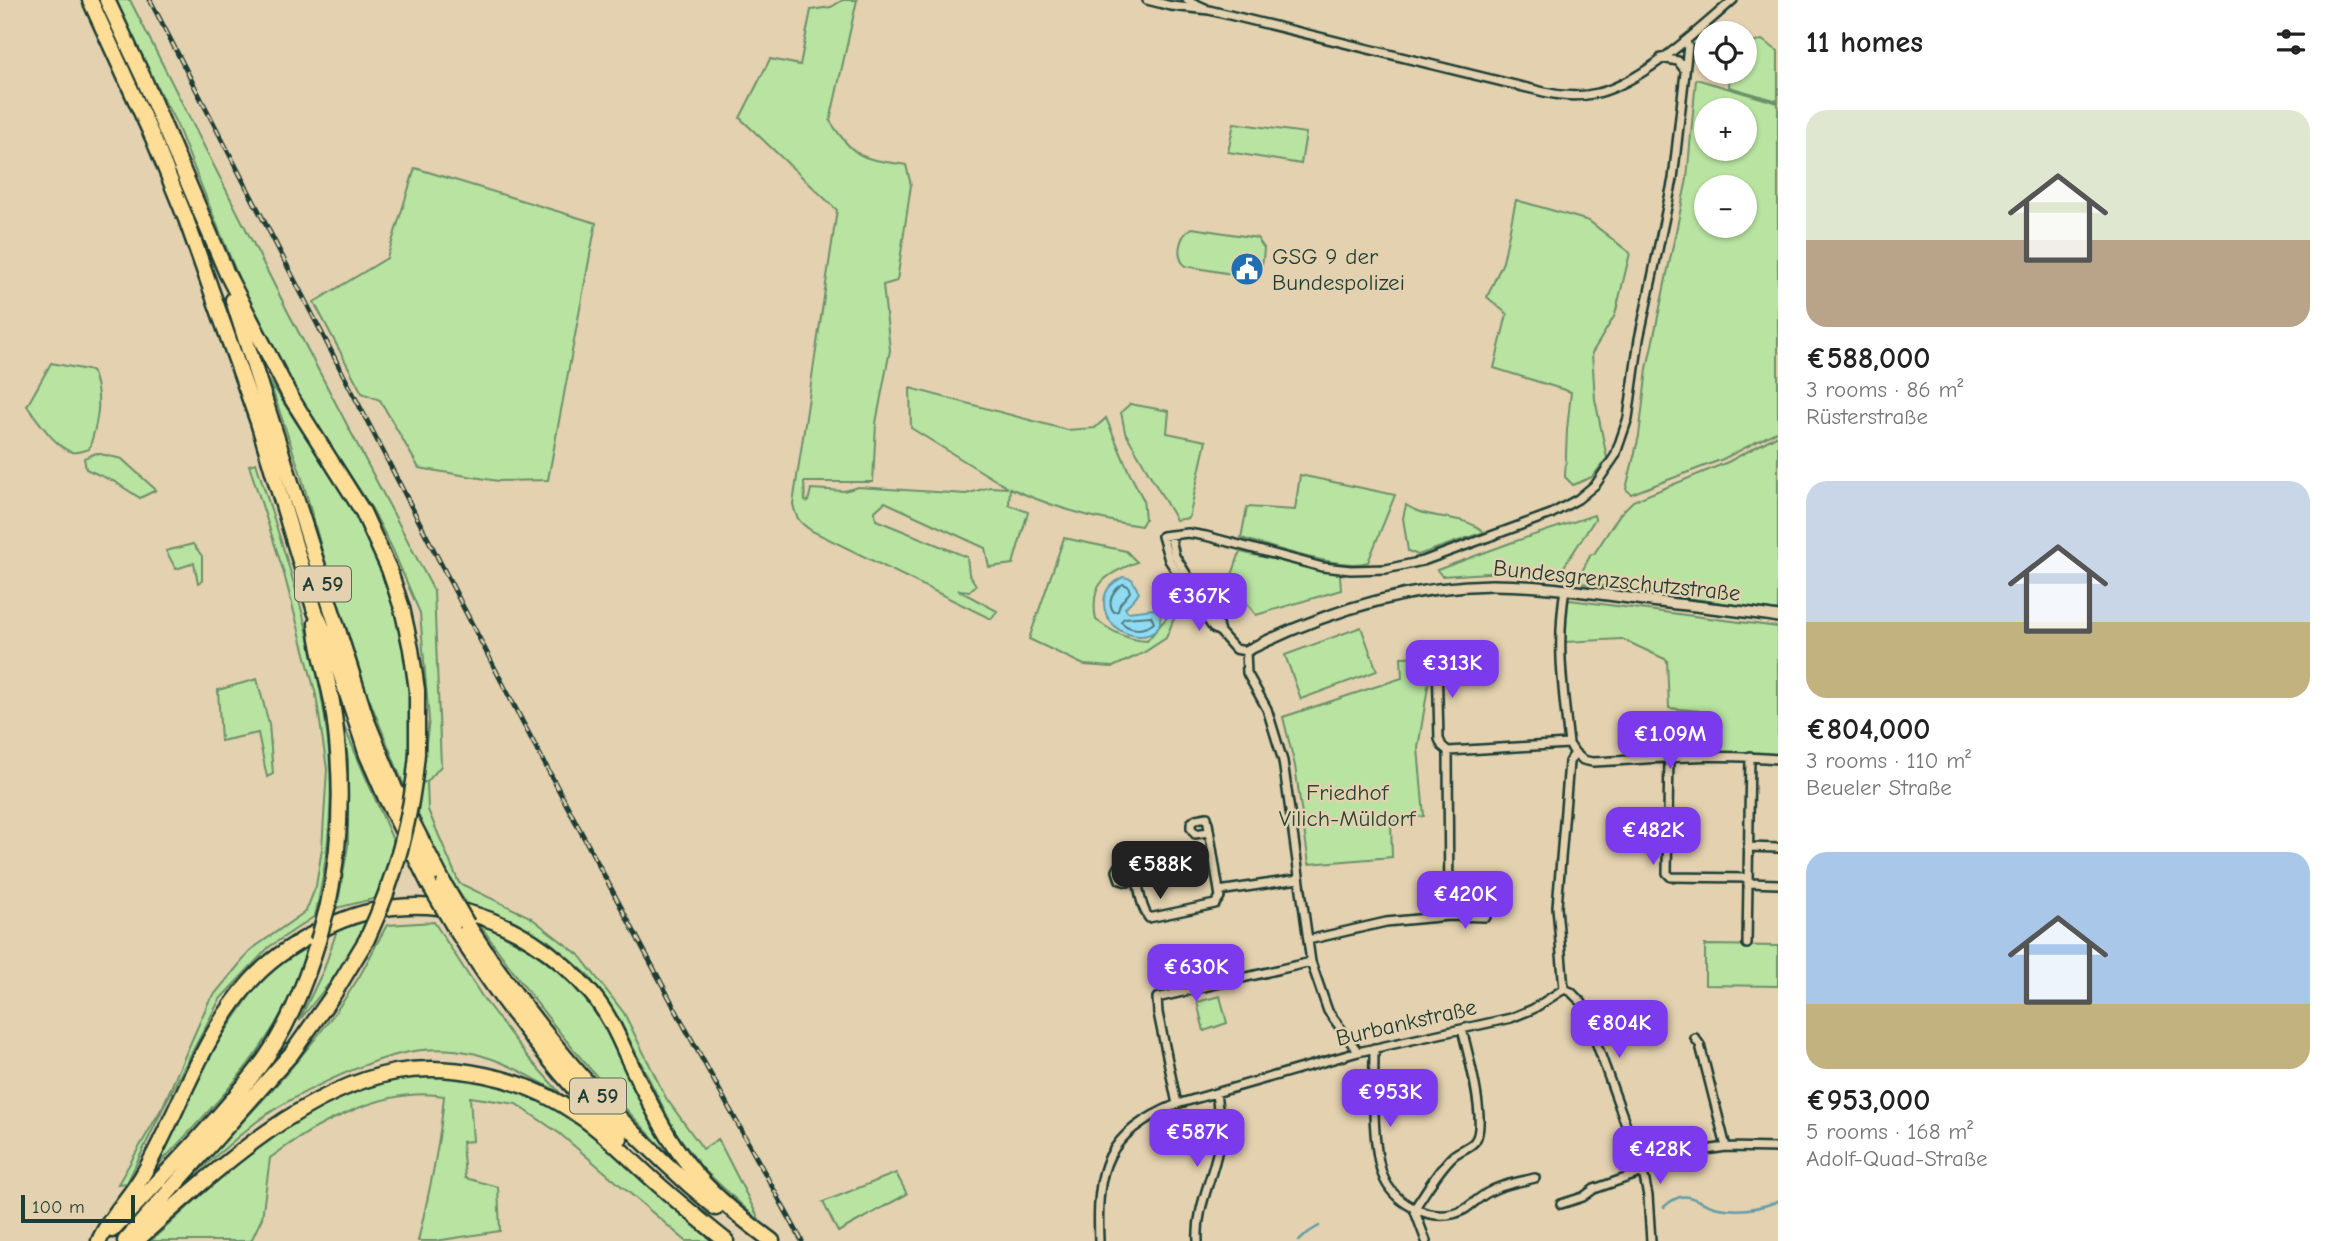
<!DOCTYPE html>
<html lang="en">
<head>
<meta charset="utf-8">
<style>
	:root { --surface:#fff; --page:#f6f6f6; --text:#222; --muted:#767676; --accent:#7c3aed }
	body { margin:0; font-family:"Comic Neue",sans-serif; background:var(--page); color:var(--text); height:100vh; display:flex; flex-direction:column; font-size:26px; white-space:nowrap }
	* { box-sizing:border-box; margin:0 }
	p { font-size:23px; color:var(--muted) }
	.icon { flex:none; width:38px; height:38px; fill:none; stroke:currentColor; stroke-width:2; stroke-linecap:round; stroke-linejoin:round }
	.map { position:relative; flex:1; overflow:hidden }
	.panel { display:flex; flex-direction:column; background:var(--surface); width:560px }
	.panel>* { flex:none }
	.controls { position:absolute; left:1694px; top:21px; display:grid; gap:14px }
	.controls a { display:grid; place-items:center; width:63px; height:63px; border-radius:50%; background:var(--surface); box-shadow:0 2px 5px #0004; font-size:35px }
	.scale { position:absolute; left:21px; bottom:18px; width:114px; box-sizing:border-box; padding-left:7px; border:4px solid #1f3d34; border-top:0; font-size:19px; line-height:24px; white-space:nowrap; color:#1f3d34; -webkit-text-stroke:5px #e3d1af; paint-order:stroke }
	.price { position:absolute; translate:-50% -60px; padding:0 16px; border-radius:14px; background:var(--accent); color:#fff; font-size:23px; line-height:46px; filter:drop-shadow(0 2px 4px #0008) }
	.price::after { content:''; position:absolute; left:50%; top:42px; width:21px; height:16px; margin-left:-10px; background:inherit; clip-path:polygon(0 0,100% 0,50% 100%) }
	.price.on { background:#222; color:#fff }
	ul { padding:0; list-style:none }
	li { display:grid; align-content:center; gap:14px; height:371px; padding:0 28px }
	li span { display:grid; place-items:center; height:217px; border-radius:21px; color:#555 }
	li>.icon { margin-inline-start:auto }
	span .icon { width:126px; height:126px; fill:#fffc; stroke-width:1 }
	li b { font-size:30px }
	h2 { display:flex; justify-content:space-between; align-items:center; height:84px; padding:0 28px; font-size:30px }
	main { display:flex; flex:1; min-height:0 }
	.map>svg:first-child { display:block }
	.green { fill:#b8e3a0; stroke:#6c906a; stroke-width:2; fill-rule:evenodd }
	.water { fill:#91dbf2; stroke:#639ca6; stroke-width:2 }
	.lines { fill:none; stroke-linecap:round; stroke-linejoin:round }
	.shore { stroke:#4d7c80; stroke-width:2 }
	.stream { stroke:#639ca6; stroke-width:2.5 }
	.minor-casing { stroke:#1f3d34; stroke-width:12 }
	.tertiary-casing { stroke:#1f3d34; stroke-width:14 }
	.motorway-casing { stroke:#1f3d34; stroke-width:19 }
	.minor { stroke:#e3d1af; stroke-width:7 }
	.tertiary { stroke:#e3d1af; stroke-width:9 }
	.motorway { stroke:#fedd96; stroke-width:14 }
	.rail-casing { stroke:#1f3d34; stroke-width:5 }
	.rail { stroke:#e3d1af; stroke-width:2.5; stroke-dasharray:8; stroke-linecap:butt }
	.motorway-bridge-casing { stroke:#1f3d34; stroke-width:19; stroke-linecap:butt }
	.motorway-bridge { stroke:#fedd96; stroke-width:14 }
	.labels { text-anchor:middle; stroke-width:5; stroke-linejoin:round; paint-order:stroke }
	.shield { fill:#e3d1af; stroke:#5a6959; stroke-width:2 }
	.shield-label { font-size:21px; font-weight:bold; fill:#1f3d34 }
	.poi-label { font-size:23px; fill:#1f3d34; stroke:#e3d1af; text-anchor:start }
	.street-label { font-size:23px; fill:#1f3d34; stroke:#e3d1af }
	.park-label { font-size:23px; fill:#274539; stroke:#e3d1af }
</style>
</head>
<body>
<main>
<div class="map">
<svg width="1778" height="1241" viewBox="0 0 1778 1241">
	<rect width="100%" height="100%" fill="#e3d1af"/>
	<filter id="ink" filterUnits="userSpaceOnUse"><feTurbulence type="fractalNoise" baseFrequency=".0143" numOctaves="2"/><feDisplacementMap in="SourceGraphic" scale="14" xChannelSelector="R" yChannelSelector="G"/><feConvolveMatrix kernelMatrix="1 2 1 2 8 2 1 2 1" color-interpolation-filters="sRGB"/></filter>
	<g filter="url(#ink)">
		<path class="green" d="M115 0H130L288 312 434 591 441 766 427 782 428 810 459 883 530 917 579 955 624 1013 666 1098 703 1149 718 1139 761 1223 702 1168 675 1131 619 1019 588 975 550 942 514 921 466 903 434 855 418 819 420 785 425 782H421L429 720 420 613 392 548 372 509 291 384 247 299 176 123 148 70Z
			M843 0H857L830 121C856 160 861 158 906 165L911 185 897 281 883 285 890 350 876 423 873 482H804L805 501 808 502 811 489 844 491 858 487 966 494 990 487 1008 488 911 428 910 388 1067 430 1095 428 1106 418 1129 472 1143 499 1145 519 1141 526C1096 520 1052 507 1010 488L1009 505 1028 512 1013 564 989 567 985 548 885 502 875 511 876 520 967 557 969 574 976 585 970 591 958 590 997 611 991 619 812 531C800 523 796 519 793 504L837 210 740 118 770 59 800 65 811 10 831 7Z
			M1762 40 1778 51V101L1729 87 1730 72H1745C1745 56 1744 43 1762 40Z
			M1696 79 1778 103V431L1723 459 1631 494 1626 489 1639 436 1647 369 1687 179ZM1745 110V149H1706V110ZM1745 187V226H1706V187Z
			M1234 123 1306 133 1301 164 1228 152Z
			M415 168 596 223 548 480 498 481 419 468 380 400 362 393 314 302 387 258Z
			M1516 200 1589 221 1630 253 1615 315 1592 353 1595 399 1607 458 1592 477 1573 485 1565 477 1567 430 1571 392 1494 368 1507 314 1487 297 1503 262Z
			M1192 228 1257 238 1264 248C1263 261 1263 274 1249 277L1185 266C1175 255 1179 235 1192 228Z
			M51 363 92 371C103 398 98 422 89 449 83 451 77 453 72 452 56 448 37 419 27 406Z
			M269 380 362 525 377 555 401 625 412 720 407 793 350 651 301 475Z
			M1130 404 1169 411 1167 433 1206 441 1189 518 1176 520 1125 432 1121 412Z
			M1778 435V611L1582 583 1579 577 1591 554H1594L1620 514 1633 501 1728 462Z
			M96 453 122 459 156 490 140 498 115 482 86 469 84 458Z
			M256 463C286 557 320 653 329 752 334 806 327 863 315 916L269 947 220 999 167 1100 127 1183 118 1184 163 1106 209 1001 252 949 306 911 316 886 322 849 327 769 316 695 283 570 249 465Z
			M1300 475 1395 495 1368 562C1342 571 1270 546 1241 538L1247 507 1295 510Z
			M1406 505C1429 521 1463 513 1484 532L1418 555 1408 551 1403 518Z
			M1594 515 1595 519 1563 568 1442 576 1437 570 1513 542Z
			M1064 538 1126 551 1137 562C1106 575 1089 582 1096 620 1113 632 1127 640 1147 641L1169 615V590L1182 599 1166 638 1143 653 1113 667 1084 665 1029 639Z
			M193 544 202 556V581L198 583 194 563 176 569 166 551Z
			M1240 552 1340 574 1341 590 1256 615 1230 581Z
			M1570 600 1778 627V759L1698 757 1699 711 1669 708 1667 660 1622 639 1565 642V604Z
			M1361 627 1377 671 1301 699 1285 655Z
			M1433 656 1418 748 1424 816 1391 822 1392 857 1309 864 1295 766 1283 717 1402 678 1401 657Z
			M257 679 269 724 273 774 267 777 258 733 221 741 218 690Z
			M342 722 395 845 377 898 337 908 348 846V759Z
			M367 921 343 966 299 1021 324 969 337 930Z
			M434 922 483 998 528 1057 560 1093C535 1079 510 1064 483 1056 461 1049 432 1047 409 1052 366 1060 290 1096 255 1123 230 1143 206 1165 182 1186 244 1120 311 1054 359 977 369 960 377 942 387 925Z
			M478 922 541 955 576 986 607 1030 657 1134 677 1163C654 1138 629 1114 607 1088 560 1036 518 980 478 922Z
			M312 941C301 977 285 1011 264 1042 233 1089 190 1130 152 1172L165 1143 212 1051 264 975 294 951Z
			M1705 945 1778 946V986L1705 985Z
			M1220 996 1227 1023 1204 1031 1197 1002Z
			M437 1075C470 1078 501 1083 532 1096 597 1126 656 1195 712 1241H686L559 1133 516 1104 470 1097 473 1141 462 1142 465 1178 498 1187 500 1231 436 1241H418C429 1193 440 1145 444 1096 386 1086 315 1124 270 1158L262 1218 251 1241H151C232 1166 321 1080 437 1075Z
			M896 1173 907 1194 838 1232 823 1202Z"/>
		<path class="water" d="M1123 577 1132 579 1139 593 1125 608 1128 612 1154 609 1160 612C1167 650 1103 640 1104 602 1105 588 1112 583 1123 577Z"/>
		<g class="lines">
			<path class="shore" d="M1123 584 1128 586 1130 592 1120 604 1118 611 1114 612C1106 602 1113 590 1123 584Z
				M1151 616 1154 623C1144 631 1130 631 1121 622L1124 618Z"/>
			<path class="stream" d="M1664 1207C1687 1185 1696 1204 1719 1208 1739 1212 1759 1209 1778 1201
				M1299 1241 1309 1232 1319 1226"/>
			<defs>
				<path id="minor" d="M1147 0 1171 6 1209 10 1544 92C1561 96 1581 97 1598 93 1642 82 1699 30 1733 0
					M1187 0 1205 8
					M1661 58 1678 61 1685 70
					M1170 535 1175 556 1218 624 1220 632
					M1437 659 1439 739 1442 746 1448 751
					M1575 753 1583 760 1592 762C1654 759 1716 753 1778 759
					M1669 757 1667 873 1671 877 1748 878
					M1209 832 1195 834 1191 828V823L1196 819 1207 817 1219 891
					M1748 847 1778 848
					M1138 880 1127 882 1120 880 1117 871 1119 867 1134 863C1138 879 1139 905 1149 918L1215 904 1220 897 1219 891 1299 879
					M1748 883 1778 884
					M1449 916 1486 917
					M1308 940 1386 922 1449 916 1448 751 1569 744
					M1747 944 1750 756
					M1564 989 1557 907 1569 762 1575 753 1569 744C1563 689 1556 645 1565 589
					M1564 989 1571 992 1582 1003 1643 1172 1648 1196 1651 1241
					M1695 1038 1700 1045 1726 1147
					M1374 1048C1374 1083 1371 1144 1383 1176 1393 1202 1426 1220 1453 1214 1468 1211 1475 1199 1489 1192 1502 1184 1520 1182 1535 1178
					M1358 1052 1328 1011 1311 962 1283 761 1267 709 1247 673 1246 651 1235 649 1220 632 1213 628 1169 560 1162 536 1188 533 1206 536 1322 567 1351 570 1386 569 1423 561 1551 514 1578 499 1596 484 1615 456 1628 418 1639 339 1673 179 1688 46 1685 41
					M1177 1104 1158 1013 1157 998 1311 962
					M1639 1160 1726 1147 1778 1148
					M1561 1204 1583 1197 1594 1189 1643 1172
					M1414 1209C1426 1192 1437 1171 1453 1156 1459 1150 1470 1148 1475 1141 1488 1124 1467 1050 1462 1029
					M1414 1209 1426 1241
					M1099 1241C1096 1167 1105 1134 1177 1104L1358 1052 1511 1018 1533 1009 1564 989
					M1198 1241C1196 1208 1212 1180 1218 1149 1221 1130 1219 1113 1216 1094"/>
				<path id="tertiary" d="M1246 651C1322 613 1406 586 1492 585 1545 585 1598 594 1651 601 1693 606 1736 610 1778 617"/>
				<path id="motorway" d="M90 0 153 138 186 219 258 422 315 611 333 651 367 755 385 796 429 884
					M107 0 143 77 227 274 290 396 363 512 389 569 402 608 411 649 417 690V753
					M233 300 367 721 395 789 444 884
					M316 623C318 650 327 675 332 702 343 770 343 837 328 905
					M467 924C536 1031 618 1126 716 1208
					M453 925C501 1002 556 1073 620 1138
					M112 1230C161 1178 212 1127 256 1071 286 1033 304 987 318 941
					M99 1241C110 1215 132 1196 145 1171 180 1109 202 1036 250 982 268 961 292 945 317 932 415 879 521 911 591 993 613 1018 624 1052 639 1081 653 1109 667 1138 687 1163 710 1194 741 1218 772 1241
					M125 1241 292 1053 333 995 367 939
					M136 1241C206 1179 300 1089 396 1072 425 1067 456 1069 485 1075 521 1082 552 1096 581 1117 606 1134 627 1156 649 1176 674 1199 700 1220 726 1241"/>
			</defs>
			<use href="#minor" class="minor-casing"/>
			<use href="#tertiary" class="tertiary-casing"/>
			<use href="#motorway" class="motorway-casing"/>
			<use href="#minor" class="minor"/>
			<use href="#tertiary" class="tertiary"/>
			<use href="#motorway" class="motorway"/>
			<defs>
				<path id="rail" d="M150 0 521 719 688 1033 802 1241"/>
			</defs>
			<use href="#rail" class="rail-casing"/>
			<use href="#rail" class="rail"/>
			<defs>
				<path id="motorway-bridge" d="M429 884 453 925
					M444 884 467 924
					M367 939C395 879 412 819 417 753
					M318 941 328 905"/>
			</defs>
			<use href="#motorway-bridge" class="motorway-bridge-casing"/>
			<use href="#motorway-bridge" class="motorway-bridge"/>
		</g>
	</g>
	<defs>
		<symbol id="civic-disc" viewBox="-11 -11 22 22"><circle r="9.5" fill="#1f6fb2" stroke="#e3d1af"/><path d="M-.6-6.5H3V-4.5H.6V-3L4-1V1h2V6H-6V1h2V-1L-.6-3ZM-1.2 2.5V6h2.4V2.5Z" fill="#fff"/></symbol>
	</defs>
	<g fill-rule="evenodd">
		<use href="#civic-disc" x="1228" y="250" width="38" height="38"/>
	</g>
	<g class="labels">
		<g class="shield">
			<rect x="295" y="566.5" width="56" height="35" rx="5"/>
			<rect x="570" y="1078.5" width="56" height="35" rx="5"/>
		</g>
		<g class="shield-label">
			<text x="323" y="591">A 59</text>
			<text x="598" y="1103">A 59</text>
		</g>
		<g class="poi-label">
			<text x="1272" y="264">GSG 9 der<tspan x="1272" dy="26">Bundespolizei</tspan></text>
		</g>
		<g class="street-label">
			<text transform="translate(1617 580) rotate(6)" y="8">Bundesgrenzschutzstraße</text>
			<text transform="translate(1406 1022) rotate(-13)" y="8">Burbankstraße</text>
		</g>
		<g class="park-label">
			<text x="1347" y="800">Friedhof<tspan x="1347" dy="26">Vilich-Müldorf</tspan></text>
		</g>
	</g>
</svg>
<div class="controls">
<a><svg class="icon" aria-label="locate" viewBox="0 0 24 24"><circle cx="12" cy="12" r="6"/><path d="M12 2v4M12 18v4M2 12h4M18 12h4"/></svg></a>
<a>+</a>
<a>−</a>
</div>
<div class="scale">100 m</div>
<b class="price" style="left:1199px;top:633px">€367K</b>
<b class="price" style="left:1452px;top:700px">€313K</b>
<b class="price" style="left:1670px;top:771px">€1.09M</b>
<b class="price" style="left:1653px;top:867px">€482K</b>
<b class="price on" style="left:1160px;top:901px">€588K</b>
<b class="price" style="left:1465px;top:931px">€420K</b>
<b class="price" style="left:1196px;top:1004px">€630K</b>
<b class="price" style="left:1619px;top:1060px">€804K</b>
<b class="price" style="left:1390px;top:1129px">€953K</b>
<b class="price" style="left:1197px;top:1169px">€587K</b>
<b class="price" style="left:1660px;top:1186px">€428K</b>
</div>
<section class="panel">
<h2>11 homes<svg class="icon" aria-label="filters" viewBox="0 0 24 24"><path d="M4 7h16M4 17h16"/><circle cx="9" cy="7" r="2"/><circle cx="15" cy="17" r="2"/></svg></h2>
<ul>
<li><span style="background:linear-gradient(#dfe7d0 60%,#b9a48a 0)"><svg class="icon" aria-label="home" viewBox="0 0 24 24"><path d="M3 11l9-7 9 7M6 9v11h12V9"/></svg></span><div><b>€588,000</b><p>3 rooms · 86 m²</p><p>Rüsterstraße</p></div></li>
<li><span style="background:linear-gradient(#c9d6e8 65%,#c2b280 0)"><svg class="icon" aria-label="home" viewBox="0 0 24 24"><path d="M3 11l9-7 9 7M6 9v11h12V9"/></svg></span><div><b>€804,000</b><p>3 rooms · 110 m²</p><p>Beueler Straße</p></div></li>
<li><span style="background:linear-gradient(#a9c7e8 70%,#c2b280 0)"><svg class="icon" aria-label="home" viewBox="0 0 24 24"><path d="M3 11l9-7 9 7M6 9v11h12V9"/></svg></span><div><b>€953,000</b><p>5 rooms · 168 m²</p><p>Adolf-Quad-Straße</p></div></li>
</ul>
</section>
</main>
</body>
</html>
